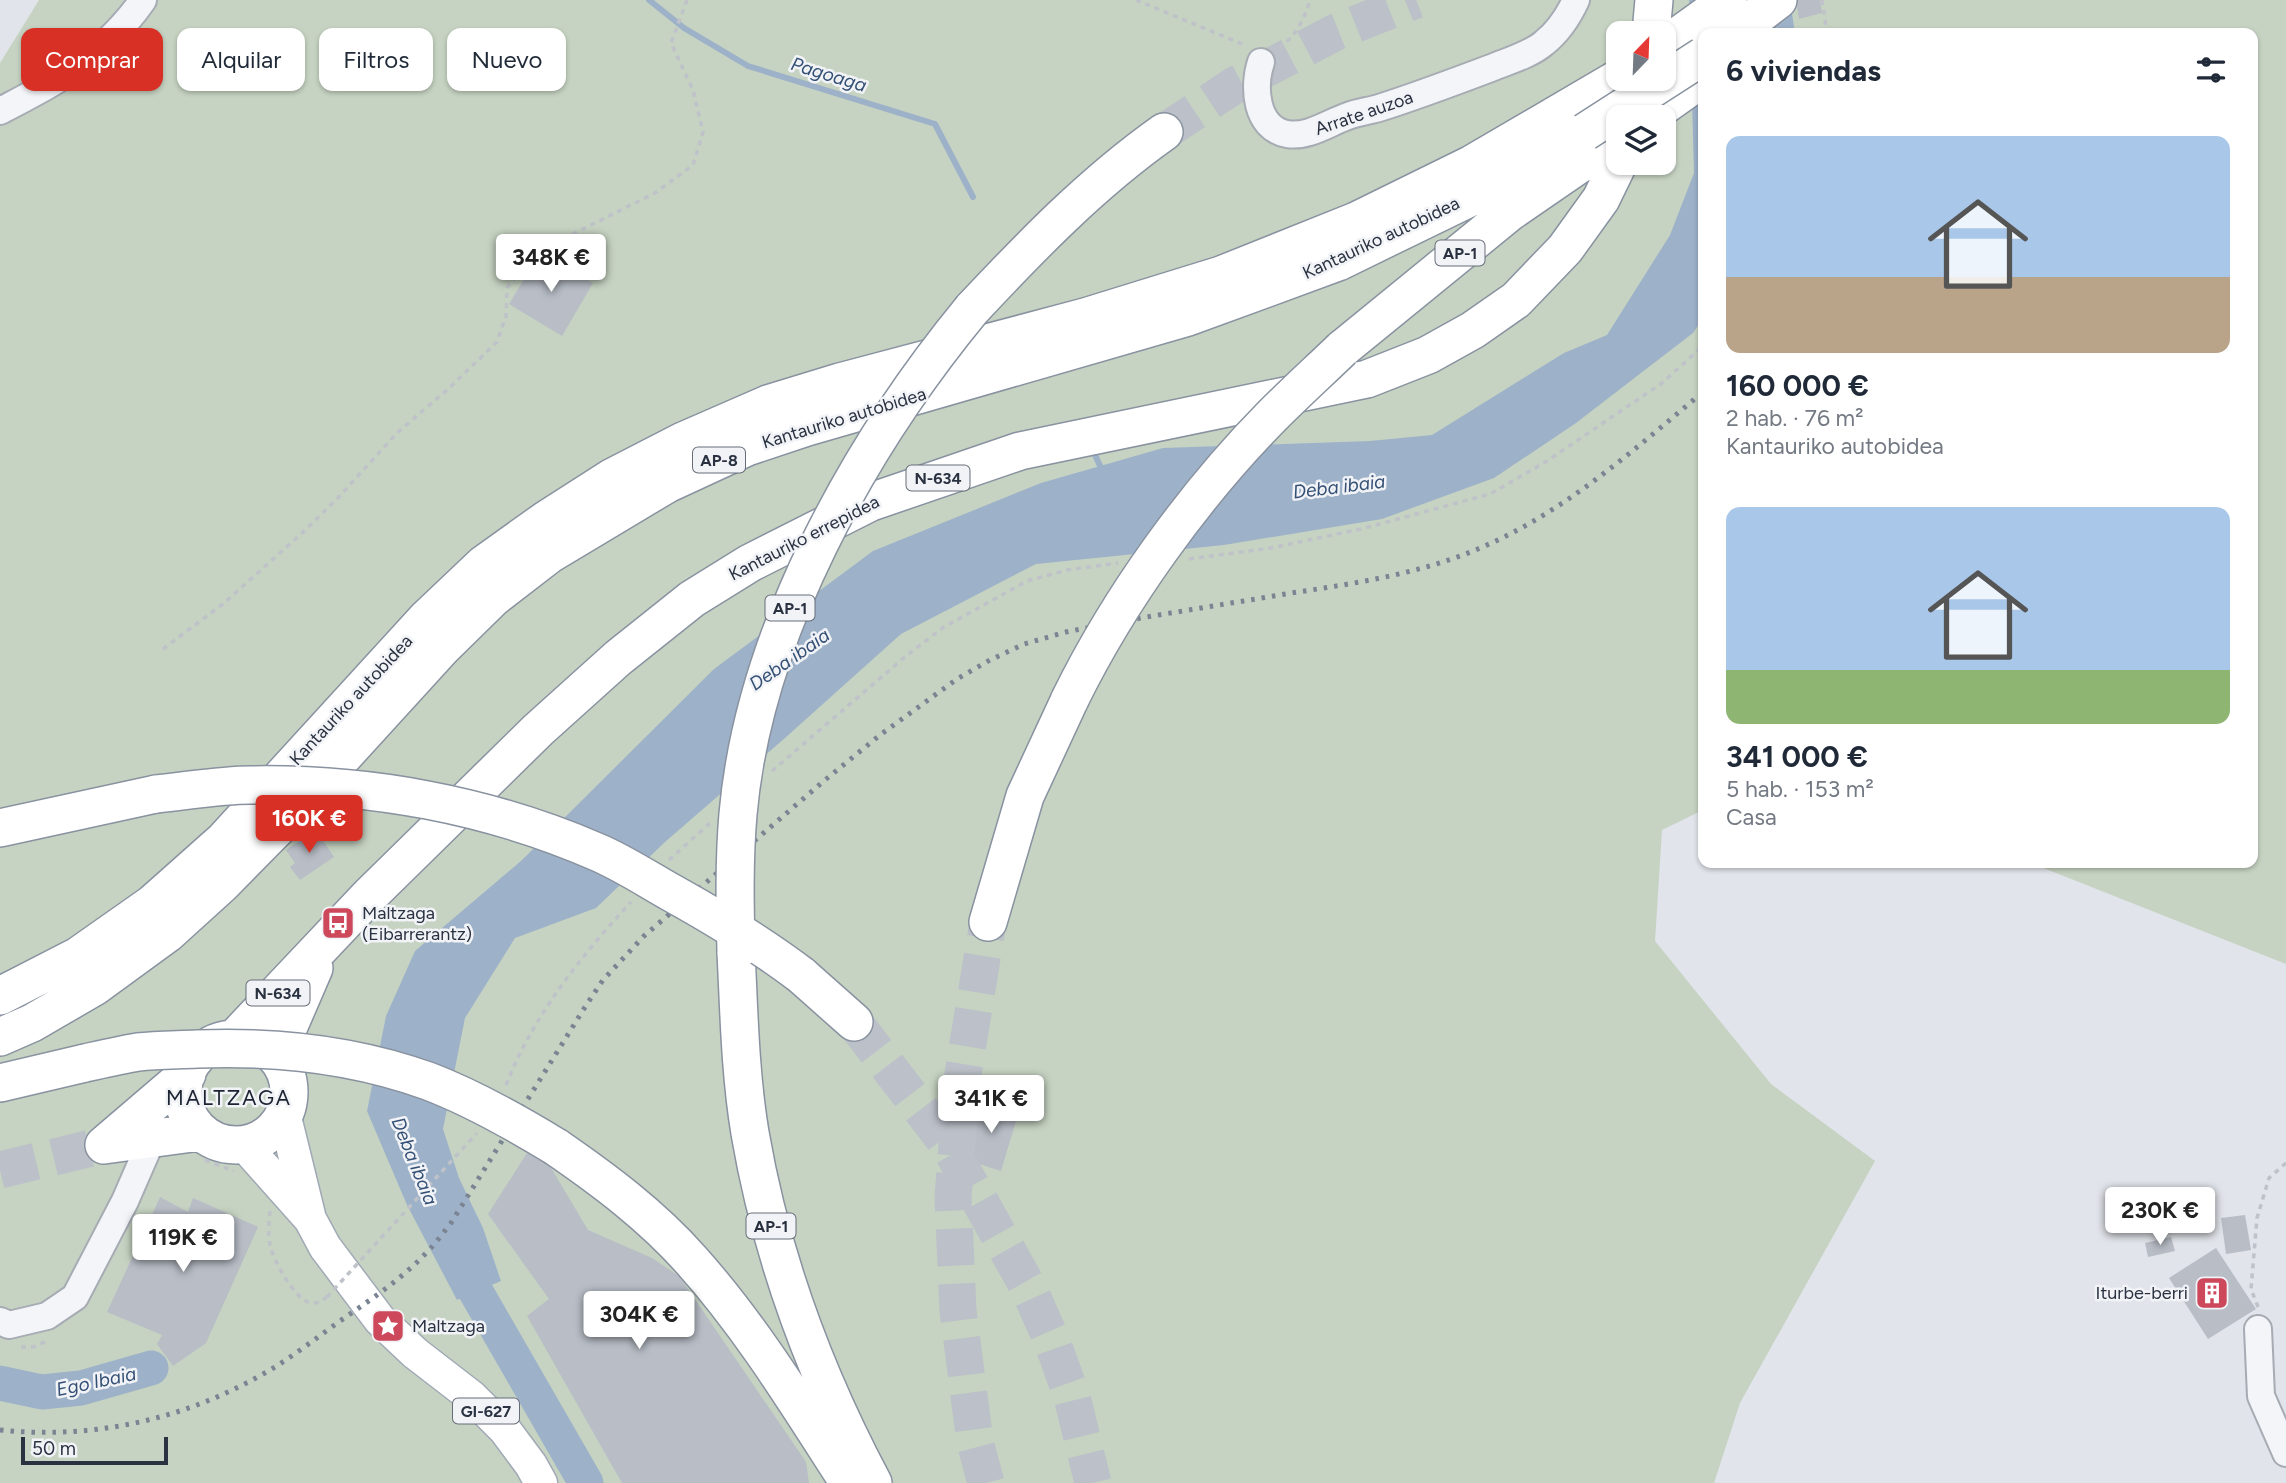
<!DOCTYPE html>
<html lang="es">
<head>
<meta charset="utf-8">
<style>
	:root { --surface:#fff; --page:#f6f6f7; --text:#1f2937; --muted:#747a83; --accent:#d93025 }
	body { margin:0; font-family:Figtree,sans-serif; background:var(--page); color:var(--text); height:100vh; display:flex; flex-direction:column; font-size:26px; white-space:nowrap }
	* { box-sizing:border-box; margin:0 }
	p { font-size:23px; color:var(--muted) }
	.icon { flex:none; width:38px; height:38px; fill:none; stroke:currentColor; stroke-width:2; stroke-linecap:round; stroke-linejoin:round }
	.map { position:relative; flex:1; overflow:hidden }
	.details { position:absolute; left:1698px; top:28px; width:560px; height:840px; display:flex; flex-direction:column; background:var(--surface); border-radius:14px; box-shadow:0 2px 5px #0004 }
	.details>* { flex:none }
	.guide { position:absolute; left:21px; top:28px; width:665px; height:63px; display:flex; gap:14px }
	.needle { width:46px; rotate:23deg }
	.fabs { position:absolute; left:1606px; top:21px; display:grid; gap:14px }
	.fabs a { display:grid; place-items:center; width:70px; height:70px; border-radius:14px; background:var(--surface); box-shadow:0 2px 5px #0004; font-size:35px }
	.scale { position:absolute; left:21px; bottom:18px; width:147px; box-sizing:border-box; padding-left:7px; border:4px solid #2a3241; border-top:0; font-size:19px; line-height:24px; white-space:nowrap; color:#2a3241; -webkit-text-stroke:5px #f1f3f7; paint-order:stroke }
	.price { position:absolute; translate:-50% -60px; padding:0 16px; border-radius:7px; background:#fff; color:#222; font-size:23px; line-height:46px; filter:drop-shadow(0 2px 4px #0008) }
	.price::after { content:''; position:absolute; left:50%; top:42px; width:21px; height:16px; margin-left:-10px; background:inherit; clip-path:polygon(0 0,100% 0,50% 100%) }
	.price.current { background:var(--accent); color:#fff }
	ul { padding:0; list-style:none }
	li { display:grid; align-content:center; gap:14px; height:371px; padding:0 28px }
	li span { display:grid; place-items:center; height:217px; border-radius:14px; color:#555 }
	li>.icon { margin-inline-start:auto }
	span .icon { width:126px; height:126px; fill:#fffc; stroke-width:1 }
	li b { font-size:30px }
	h2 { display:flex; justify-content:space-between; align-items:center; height:84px; padding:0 28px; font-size:30px }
	.tag { padding:0 24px; border-radius:14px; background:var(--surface); box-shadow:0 2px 5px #0004; font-size:24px; line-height:63px }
	.tag.current { background:var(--accent); color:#fff }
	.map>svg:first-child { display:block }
	.green { fill:#c6d3c2; fill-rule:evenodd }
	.water { fill:#9db2c9 }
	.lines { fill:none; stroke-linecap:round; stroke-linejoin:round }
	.stream { stroke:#9db2c9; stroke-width:6 }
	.river { stroke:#9db2c9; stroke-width:35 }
	.building { fill:#b8bdc6 }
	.highway-tunnel { stroke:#bcc0c8; stroke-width:37; stroke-dasharray:37 18; stroke-linecap:butt }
	.minor-casing { stroke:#a6abb4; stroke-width:30 }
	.major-casing { stroke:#a0a9b5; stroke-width:35 }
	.highway-casing { stroke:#8992a0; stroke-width:40 }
	.path { stroke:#bfc2c8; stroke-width:3.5; stroke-dasharray:5 5; stroke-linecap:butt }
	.minor { stroke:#f4f5f8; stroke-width:26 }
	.major { stroke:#fff; stroke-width:32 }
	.highway { stroke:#fff; stroke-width:37 }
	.rail { stroke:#7b8493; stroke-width:5; stroke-dasharray:3.5 7; stroke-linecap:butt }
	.highway-bridge-casing { stroke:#8992a0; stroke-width:40; stroke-linecap:butt }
	.path-bridge { stroke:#bfc2c8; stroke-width:3.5; stroke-dasharray:5 5; stroke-linecap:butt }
	.highway-bridge { stroke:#fff; stroke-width:37 }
	.labels { text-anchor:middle; stroke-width:5; stroke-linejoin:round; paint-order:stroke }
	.shield { fill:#f1f3f7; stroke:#666c78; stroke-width:2 }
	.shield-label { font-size:16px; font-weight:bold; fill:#2a3241 }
	.street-label { font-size:18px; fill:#2a3241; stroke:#f1f3f7 }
	.poi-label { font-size:18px; fill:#2a3241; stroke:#f1f3f7; text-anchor:start }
	.water-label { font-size:19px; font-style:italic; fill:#345075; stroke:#f1f3f7 }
	.quarter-label { font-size:21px; letter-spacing:2px; fill:#1c2332; stroke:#f1f3f7 }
</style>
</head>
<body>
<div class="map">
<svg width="2286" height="1483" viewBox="0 0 2286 1483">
	<rect width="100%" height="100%" fill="#e1e4ea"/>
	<path class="green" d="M39 0H2286V964L2031 863H2252V33H1703V810L1662 830 1655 941 1771 1084 1875 1161 1740 1403 1714 1483H0V63ZM1619 33H1664V79H1619ZM1619 117H1664V163H1619Z"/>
	<path class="water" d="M1689 0H1790L1795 33H1703V318L1693 333 1576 423 1494 478 1382 519 1224 545 1036 564 901 634 785 738 665 842 596 908 515 938 465 1018 443 1129 459 1178 483 1228 501 1281 457 1300 407 1205 367 1111 386 1016 415 951 521 861 714 669 873 551 1041 483 1163 448 1370 441 1432 435 1564 353 1607 335 1670 235 1694 173Z"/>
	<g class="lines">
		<path class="stream" d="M649 0 684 28 748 66 935 124 973 197
			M1095 455 1103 472"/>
		<path class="river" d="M453 1252 586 1483
			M0 1383 42 1392 81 1388 151 1368"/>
	</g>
	<path class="building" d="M1796 0H1820L1822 13 1799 19Z
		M541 251 593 283 562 336 509 304Z
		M316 830 334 857 300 880 290 867 295 863 286 850Z
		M981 1099 1019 1111 1001 1171 963 1159Z
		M527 1153 550 1166 588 1230 652 1258 679 1276 806 1462 809 1483H622L527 1316 549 1299 488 1214Z
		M160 1197 188 1212 193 1198 258 1227 206 1343 173 1366 157 1344 162 1335 107 1312Z
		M2245 1215 2251 1250 2226 1254 2221 1218Z
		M2171 1237 2175 1251 2148 1257 2145 1243Z
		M2216 1248 2256 1309 2208 1339 2169 1278Z"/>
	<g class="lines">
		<path class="highway-tunnel" d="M1164 132 1235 85 1336 32 1416 0
			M854 1022 949 1146 1028 1287 1052 1341 1072 1397 1093 1483
			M0 1170 104 1145
			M986 1483 975 1442 958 1310 953 1197 962 1080 988 922"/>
		<defs>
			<path id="minor" d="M1261 62C1253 86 1255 128 1287 134 1308 138 1330 122 1348 116 1358 112 1369 111 1379 108 1417 96 1454 82 1491 68 1508 61 1530 55 1544 43 1558 32 1569 15 1576 0
				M0 111C21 100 43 89 63 76 93 57 123 29 143 0
				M0 1321 9 1325 47 1316 75 1297 125 1201 152 1139
				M2258 1329 2261 1396 2286 1453"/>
			<path id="major" d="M285 1117 309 1215
				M245 1146 310 1219 325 1247 380 1320 415 1353 472 1397 505 1430 531 1465 541 1483"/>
			<path id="highway" d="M1651 33 1654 0
				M1735 33 1778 0
				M1664 46 1728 0
				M1648 117 1703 78
				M972 309C1032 245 1092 183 1164 132
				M1342 349 1510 212 1603 148
				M0 828 156 794
				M988 922 1025 796 1070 699
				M736 952C739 1012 740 1073 750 1133 771 1255 815 1374 873 1483
				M801 975 854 1022
				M0 996 78 956 152 904 224 840 426 619 484 564 547 519 611 478 683 441 768 404 840 382 1085 317 1221 275 1356 221 1472 164 1619 78
				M0 1037 32 1023 94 987 168 933 222 884 287 818 442 648 493 598 550 554 667 484 747 447 807 427 1188 317 1338 262 1496 185 1585 132
				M183 1092a53 53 0 1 1 106 0a53 53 0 1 1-106 0Z
				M234 1039 369 896 538 730 618 658 692 599 750 563 871 502 1020 451 1367 379 1428 355 1473 330 1516 300 1565 249 1601 199 1619 162
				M276 1056 314 968
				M0 1083 85 1063
				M104 1145 187 1074
				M104 1145 200 1132
				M556 1147C604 1180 652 1216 691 1260 752 1328 799 1406 849 1483"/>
		</defs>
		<use href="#minor" class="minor-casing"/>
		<use href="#major" class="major-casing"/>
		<use href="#highway" class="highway-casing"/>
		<path class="path" d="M1136 0 1247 46
			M1822 0 1827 33
			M1279 48C1296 36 1304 20 1310 0
			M1189 559 1271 548 1361 529 1490 494 1547 461 1662 383 1703 346
			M163 649 223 604 301 534 336 500 398 432 447 390 497 342 506 316 507 288 540 243 559 241 655 193 693 165 703 132 693 90 671 43 687 0
			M772 771 906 656 944 627 1027 581 1067 570 1118 563
			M669 860 710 823
			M506 1085C533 1016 581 956 631 902
			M205 1160 234 1171
			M270 1211C269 1222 268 1234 270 1245 273 1260 295 1300 311 1303 317 1304 322 1300 327 1297
			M2258 1307 2251 1289 2257 1218 2269 1178 2286 1163
			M21 1347H33L47 1341"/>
		<use href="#minor" class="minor"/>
		<use href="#major" class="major"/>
		<use href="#highway" class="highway"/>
		<path class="rail" d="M0 1430C97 1440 191 1418 275 1367 297 1353 318 1337 340 1321 370 1300 402 1279 427 1252 436 1243 443 1233 451 1223L585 1007 603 980 644 936 825 780 880 735 957 679 990 660 1024 644 1066 632C1140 617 1216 606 1291 593 1358 583 1425 573 1487 545 1568 509 1635 449 1703 392"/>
		<defs>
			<path id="highway-bridge" d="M1585 132 1703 56
				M1070 699C1119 599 1194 495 1272 416 1295 393 1318 372 1342 349
				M156 794C187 791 220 785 251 785 369 783 489 805 597 852 623 863 647 879 672 893 717 918 760 944 801 975
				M736 952C735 906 734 860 738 814 754 634 859 446 972 309
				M85 1063C103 1059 120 1055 138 1052 157 1050 177 1050 197 1049 275 1046 353 1054 428 1081 473 1098 515 1122 556 1147"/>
		</defs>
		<use href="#highway-bridge" class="highway-bridge-casing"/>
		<path class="path-bridge" d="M327 1297 477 1133"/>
		<use href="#highway-bridge" class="highway-bridge"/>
	</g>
	<defs>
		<symbol id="bus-square" viewBox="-11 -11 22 22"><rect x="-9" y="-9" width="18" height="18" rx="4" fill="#cd485b" stroke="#f1f3f7"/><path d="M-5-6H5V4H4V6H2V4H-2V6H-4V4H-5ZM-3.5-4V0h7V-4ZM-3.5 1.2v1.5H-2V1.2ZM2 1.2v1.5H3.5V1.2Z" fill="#fff"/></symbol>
		<symbol id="building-square" viewBox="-11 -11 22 22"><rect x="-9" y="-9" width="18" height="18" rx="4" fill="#cd485b" stroke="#f1f3f7"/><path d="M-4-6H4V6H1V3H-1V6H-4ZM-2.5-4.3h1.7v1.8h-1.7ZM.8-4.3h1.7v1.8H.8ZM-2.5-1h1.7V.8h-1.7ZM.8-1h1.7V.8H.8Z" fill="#fff"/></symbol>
		<symbol id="sight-square" viewBox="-11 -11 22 22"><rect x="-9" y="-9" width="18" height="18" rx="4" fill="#cd485b" stroke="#f1f3f7"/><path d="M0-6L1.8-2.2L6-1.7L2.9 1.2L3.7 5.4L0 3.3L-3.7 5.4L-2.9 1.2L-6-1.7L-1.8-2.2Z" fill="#fff"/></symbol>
	</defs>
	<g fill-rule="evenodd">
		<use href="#bus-square" x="319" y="904" width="38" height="38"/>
		<use href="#building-square" x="2193" y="1274" width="38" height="38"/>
		<use href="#sight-square" x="369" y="1307" width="38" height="38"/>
	</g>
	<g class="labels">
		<g class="shield">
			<rect x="1435.5" y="240.5" width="49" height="25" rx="5"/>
			<rect x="693" y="447.5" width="52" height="25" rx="5"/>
			<rect x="906.5" y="465.5" width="63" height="25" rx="5"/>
			<rect x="765.5" y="595.5" width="49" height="25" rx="5"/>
			<rect x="246.5" y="980.5" width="63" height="25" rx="5"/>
			<rect x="746.5" y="1213.5" width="49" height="25" rx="5"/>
			<rect x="453" y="1398.5" width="66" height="25" rx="5"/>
		</g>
		<g class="shield-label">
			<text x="1460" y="259">AP-1</text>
			<text x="719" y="466">AP-8</text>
			<text x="938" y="484">N-634</text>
			<text x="790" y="614">AP-1</text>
			<text x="278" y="999">N-634</text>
			<text x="771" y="1232">AP-1</text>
			<text x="486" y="1417">GI-627</text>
		</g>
		<g class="street-label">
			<text transform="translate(1364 113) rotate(-19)" y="6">Arrate auzoa</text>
			<text transform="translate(1381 238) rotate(-25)" y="6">Kantauriko autobidea</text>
			<text transform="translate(844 418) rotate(-17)" y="6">Kantauriko autobidea</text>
			<text transform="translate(804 538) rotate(-27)" y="6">Kantauriko errepidea</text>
			<text transform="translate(351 700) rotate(-47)" y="6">Kantauriko autobidea</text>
		</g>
		<g class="poi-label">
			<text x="362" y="919">Maltzaga<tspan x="362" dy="21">(Eibarrerantz)</tspan></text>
			<text x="2188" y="1299" text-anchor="end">Iturbe-berri</text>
			<text x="412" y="1332">Maltzaga</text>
		</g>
		<g class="water-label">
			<text transform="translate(829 74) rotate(17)" y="7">Pagoaga</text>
			<text transform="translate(1339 486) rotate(-7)" y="7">Deba ibaia</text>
			<text transform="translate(789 659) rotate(-35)" y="7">Deba ibaia</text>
			<text transform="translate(415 1161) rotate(68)" y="7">Deba ibaia</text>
			<text transform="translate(96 1381) rotate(-12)" y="7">Ego Ibaia</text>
		</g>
		<g class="quarter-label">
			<text x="229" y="1105">MALTZAGA</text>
		</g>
	</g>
</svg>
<div class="fabs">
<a><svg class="needle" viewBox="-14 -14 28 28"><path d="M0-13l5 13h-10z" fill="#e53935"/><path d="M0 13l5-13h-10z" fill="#747a83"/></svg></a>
<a><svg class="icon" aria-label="layers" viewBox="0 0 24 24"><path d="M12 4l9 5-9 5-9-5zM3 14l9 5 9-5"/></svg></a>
</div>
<div class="scale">50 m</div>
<b class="price" style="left:551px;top:294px">348K €</b>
<b class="price current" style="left:309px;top:855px">160K €</b>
<b class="price" style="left:991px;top:1135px">341K €</b>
<b class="price" style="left:2160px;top:1247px">230K €</b>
<b class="price" style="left:183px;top:1274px">119K €</b>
<b class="price" style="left:639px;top:1351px">304K €</b>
<div class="guide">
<a class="tag current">Comprar</a>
<a class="tag">Alquilar</a>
<a class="tag">Filtros</a>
<a class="tag">Nuevo</a>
</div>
<section class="details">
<h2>6 viviendas<svg class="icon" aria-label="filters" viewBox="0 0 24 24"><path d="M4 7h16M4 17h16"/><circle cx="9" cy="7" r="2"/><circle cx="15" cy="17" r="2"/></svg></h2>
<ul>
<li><span style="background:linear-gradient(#a9c7e8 65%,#b9a48a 0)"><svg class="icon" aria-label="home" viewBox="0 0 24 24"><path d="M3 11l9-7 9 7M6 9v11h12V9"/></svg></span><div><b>160 000 €</b><p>2 hab. · 76 m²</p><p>Kantauriko autobidea</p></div></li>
<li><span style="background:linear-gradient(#a9c7e8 75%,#8fb573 0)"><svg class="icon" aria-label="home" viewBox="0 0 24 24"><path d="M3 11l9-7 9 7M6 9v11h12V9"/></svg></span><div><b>341 000 €</b><p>5 hab. · 153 m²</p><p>Casa</p></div></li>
</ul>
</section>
</div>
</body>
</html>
